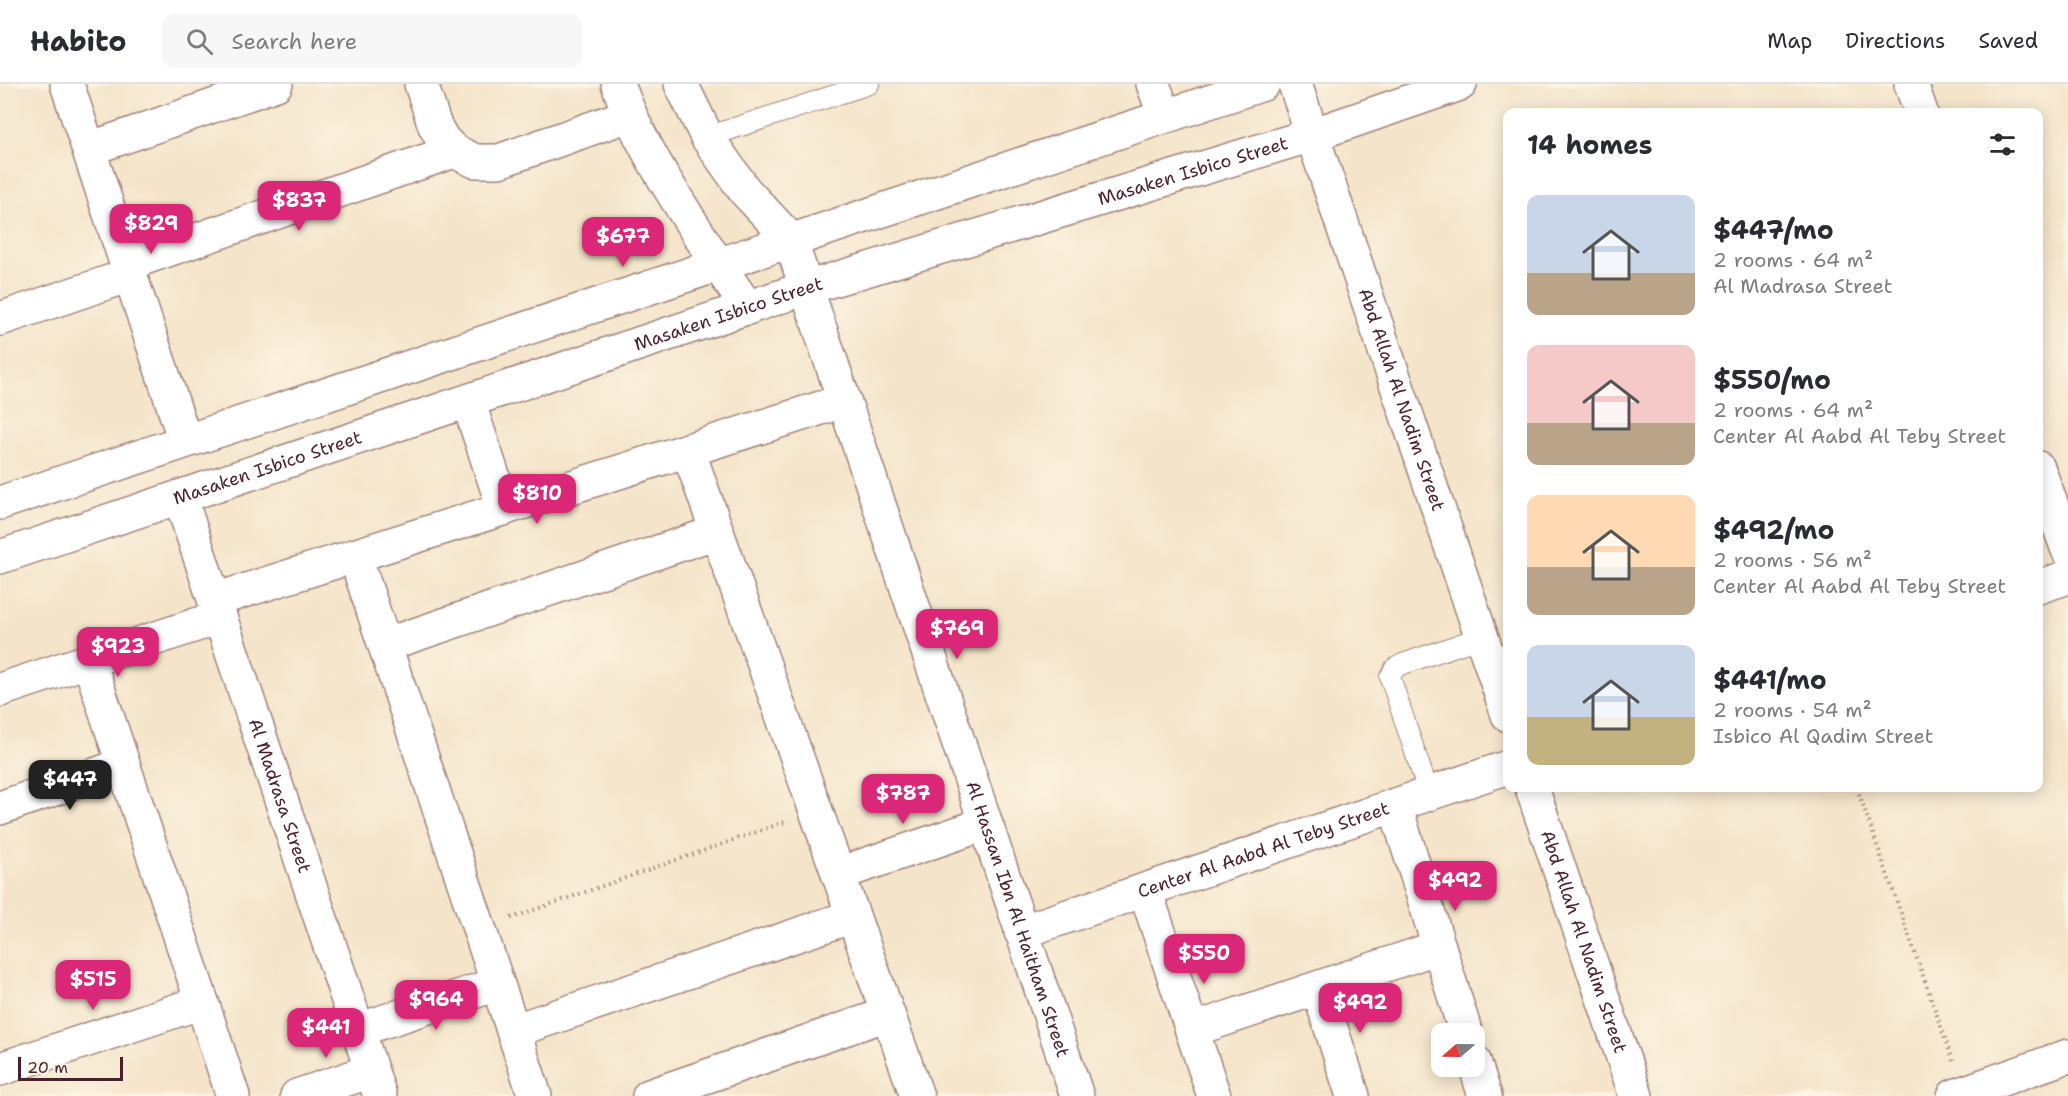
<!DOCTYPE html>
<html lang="en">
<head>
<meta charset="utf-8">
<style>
	:root { --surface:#fff; --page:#f7f7f7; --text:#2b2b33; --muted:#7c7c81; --line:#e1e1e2; --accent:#db2777 }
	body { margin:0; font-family:"Shantell Sans",sans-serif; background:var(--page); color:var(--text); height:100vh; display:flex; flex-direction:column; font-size:22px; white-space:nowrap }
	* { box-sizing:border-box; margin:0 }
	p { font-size:20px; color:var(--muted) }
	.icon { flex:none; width:33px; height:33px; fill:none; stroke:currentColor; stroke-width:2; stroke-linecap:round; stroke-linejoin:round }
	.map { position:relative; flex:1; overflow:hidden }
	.panel { position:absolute; left:1503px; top:24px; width:540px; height:684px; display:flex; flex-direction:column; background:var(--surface); border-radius:12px; box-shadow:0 3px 15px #0003 }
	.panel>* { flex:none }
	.needle { width:39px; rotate:250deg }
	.controls { position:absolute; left:1431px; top:939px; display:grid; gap:12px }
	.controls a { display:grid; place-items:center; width:54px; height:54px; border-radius:12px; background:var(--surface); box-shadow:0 3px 15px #0003; font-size:30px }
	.scale { position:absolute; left:18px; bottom:15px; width:105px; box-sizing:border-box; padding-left:6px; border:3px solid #4a1f2b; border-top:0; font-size:16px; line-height:21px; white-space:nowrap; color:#4a1f2b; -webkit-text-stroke:4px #fcf5e5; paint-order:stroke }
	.price { position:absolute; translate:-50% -51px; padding:0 14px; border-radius:12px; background:var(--accent); color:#fff; font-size:20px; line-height:39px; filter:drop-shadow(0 2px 3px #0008) }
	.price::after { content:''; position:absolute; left:50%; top:36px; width:18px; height:14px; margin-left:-9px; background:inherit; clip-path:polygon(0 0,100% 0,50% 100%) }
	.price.selected { background:#222; color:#fff }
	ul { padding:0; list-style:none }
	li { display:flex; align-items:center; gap:18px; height:150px; padding:0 24px }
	li span { display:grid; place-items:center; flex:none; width:168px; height:120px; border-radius:12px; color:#555 }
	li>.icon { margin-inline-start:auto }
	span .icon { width:72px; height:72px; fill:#fffc; stroke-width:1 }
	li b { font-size:26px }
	h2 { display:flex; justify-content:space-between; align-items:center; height:72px; padding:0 24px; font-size:26px }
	header { display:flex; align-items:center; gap:36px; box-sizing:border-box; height:84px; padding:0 30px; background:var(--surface); border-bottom:2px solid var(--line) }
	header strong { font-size:28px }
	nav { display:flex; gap:33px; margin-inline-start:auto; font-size:21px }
	.search { width:420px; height:54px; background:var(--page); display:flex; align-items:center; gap:15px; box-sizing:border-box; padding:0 21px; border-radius:12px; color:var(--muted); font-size:22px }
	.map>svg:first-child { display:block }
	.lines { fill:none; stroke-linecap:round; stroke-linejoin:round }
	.service-casing { stroke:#9f827a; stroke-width:22 }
	.minor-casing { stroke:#9f827a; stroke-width:36 }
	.path { stroke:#9f827a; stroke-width:4; stroke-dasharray:1.5 4.5; stroke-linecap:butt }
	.service { stroke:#fff; stroke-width:20 }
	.minor { stroke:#fff; stroke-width:33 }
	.labels { text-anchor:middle; stroke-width:4.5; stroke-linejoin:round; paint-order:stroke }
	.street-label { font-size:18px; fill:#4a1f2b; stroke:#fcf5e5 }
</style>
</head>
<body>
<header>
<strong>Habito</strong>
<div class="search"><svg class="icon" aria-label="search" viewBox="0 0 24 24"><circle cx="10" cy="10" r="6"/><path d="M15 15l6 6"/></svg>Search here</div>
<nav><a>Map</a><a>Directions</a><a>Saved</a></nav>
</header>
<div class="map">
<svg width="2068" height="1012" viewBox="0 0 2068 1012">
	<rect width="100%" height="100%" fill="#fcf5e5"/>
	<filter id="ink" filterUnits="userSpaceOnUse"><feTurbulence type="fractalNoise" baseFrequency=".0167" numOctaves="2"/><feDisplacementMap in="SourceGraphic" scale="12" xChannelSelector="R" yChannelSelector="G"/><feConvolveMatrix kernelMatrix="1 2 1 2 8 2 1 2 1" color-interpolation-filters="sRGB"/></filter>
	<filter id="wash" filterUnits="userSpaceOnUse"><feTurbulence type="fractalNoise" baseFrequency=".008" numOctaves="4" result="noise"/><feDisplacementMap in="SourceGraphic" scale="24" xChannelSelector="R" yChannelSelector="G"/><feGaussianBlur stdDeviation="1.35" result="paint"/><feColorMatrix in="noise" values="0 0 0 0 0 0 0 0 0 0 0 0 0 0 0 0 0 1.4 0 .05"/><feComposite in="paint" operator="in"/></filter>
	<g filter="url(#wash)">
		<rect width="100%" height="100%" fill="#f4e4c9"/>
	</g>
	<g filter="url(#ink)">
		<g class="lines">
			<defs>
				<path id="service" d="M707 53 869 0
					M1429 710 1390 593 1395 584 1403 580 1481 553"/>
				<g id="minor">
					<path d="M67 0 185 357"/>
					<path d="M421 0 435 42 443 56 454 67 475 77H499L629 31"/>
					<path d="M618 0C635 49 662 92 689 135 708 165 727 195 748 224"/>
					<path id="s1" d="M681 0 707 53 745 107 790 155 1077 1012"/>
					<path d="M1153 0 1165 32"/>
					<path id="s2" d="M1295 0 1508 631"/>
					<path d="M1911 0 1921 28"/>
					<path d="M89 65 276 0"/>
					<path d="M127 180 454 67"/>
					<path d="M0 235 130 191"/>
					<path d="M468 317 504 425"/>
					<path d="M688 366 917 1012"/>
					<path d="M2038 384 2068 466"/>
					<path id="s3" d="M180 413 380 1012"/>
					<path d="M0 419 1263 0"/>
					<path d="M355 472 535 1012"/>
					<path id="s4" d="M0 473 806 204 1312 51 1460 0"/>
					<path d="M2038 503 2068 493"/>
					<path d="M215 516 843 317"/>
					<path d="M385 561 717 448"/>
					<path d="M89 577 233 1012"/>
					<path d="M0 606 220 533"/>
					<path id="s5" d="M1532 704 1636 1012"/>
					<path d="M1395 721 1466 950"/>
					<path d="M0 724 123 681"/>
					<path d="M838 790 985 740"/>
					<path d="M1145 806 1214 1012"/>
					<path id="s6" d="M1021 848 1508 683"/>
					<path d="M1318 904 1353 1012"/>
					<path d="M358 946 497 900"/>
					<path d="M1192 946 1439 863"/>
					<path d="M513 947 853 832"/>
					<path d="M1474 977 1485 1012"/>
					<path d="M0 985 202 918"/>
					<path d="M297 1012 371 987"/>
					<path d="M649 1012 888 930"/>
					<path d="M1954 1012 2068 972"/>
				</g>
			</defs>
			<use href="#service" class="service-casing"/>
			<use href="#minor" class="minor-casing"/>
			<path class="path" d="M1857 704 1953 977
				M511 834 785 738"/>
			<use href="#service" class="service"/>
			<use href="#minor" class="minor"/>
		</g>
	</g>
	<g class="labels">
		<g class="street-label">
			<text dy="6" stroke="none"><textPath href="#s4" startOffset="1254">Masaken Isbico Street</textPath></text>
			<text dy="6" stroke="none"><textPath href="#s4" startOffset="768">Masaken Isbico Street</textPath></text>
			<text dy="6" stroke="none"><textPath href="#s2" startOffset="333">Abd Allah Al Nadim Street</textPath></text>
			<text dy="6" stroke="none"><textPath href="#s4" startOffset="282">Masaken Isbico Street</textPath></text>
			<text dy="6" stroke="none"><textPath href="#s3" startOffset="315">Al Madrasa Street</textPath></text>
			<text dy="6" stroke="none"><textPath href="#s6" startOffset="256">Center Al Aabd Al Teby Street</textPath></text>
			<text dy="6" stroke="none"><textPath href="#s1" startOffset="908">Al Hassan Ibn Al Haitham Street</textPath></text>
			<text dy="6" stroke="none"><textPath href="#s5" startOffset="162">Abd Allah Al Nadim Street</textPath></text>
		</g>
	</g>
</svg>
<div class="controls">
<a><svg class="needle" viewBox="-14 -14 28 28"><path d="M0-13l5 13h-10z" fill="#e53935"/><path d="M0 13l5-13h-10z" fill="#7c7c81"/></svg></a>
</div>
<div class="scale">20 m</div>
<b class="price" style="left:299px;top:148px">$837</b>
<b class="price" style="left:151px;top:171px">$829</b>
<b class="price" style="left:623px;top:184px">$677</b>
<b class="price" style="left:537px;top:441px">$810</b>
<b class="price" style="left:957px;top:576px">$769</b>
<b class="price" style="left:118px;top:594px">$923</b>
<b class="price selected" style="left:70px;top:727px">$447</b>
<b class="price" style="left:903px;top:741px">$787</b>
<b class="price" style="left:1455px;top:828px">$492</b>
<b class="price" style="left:1204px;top:901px">$550</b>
<b class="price" style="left:93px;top:927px">$515</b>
<b class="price" style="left:436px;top:947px">$964</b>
<b class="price" style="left:1360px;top:950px">$492</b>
<b class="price" style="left:326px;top:975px">$441</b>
<section class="panel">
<h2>14 homes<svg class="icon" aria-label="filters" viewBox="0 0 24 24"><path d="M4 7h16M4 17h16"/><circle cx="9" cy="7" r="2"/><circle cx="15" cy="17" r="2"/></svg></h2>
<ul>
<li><span style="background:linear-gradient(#c9d6e8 65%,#b9a48a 0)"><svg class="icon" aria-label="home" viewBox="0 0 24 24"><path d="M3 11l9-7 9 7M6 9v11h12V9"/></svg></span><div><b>$447/mo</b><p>2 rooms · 64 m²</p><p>Al Madrasa Street</p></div></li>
<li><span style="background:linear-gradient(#f6c9c9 65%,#b9a48a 0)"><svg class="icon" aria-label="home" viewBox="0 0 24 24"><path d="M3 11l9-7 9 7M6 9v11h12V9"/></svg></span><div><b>$550/mo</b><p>2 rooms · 64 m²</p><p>Center Al Aabd Al Teby Street</p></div></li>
<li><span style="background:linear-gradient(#ffd9b3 60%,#b9a48a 0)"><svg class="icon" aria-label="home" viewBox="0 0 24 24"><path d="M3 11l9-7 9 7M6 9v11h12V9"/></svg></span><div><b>$492/mo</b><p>2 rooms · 56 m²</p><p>Center Al Aabd Al Teby Street</p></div></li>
<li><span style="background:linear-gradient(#c9d6e8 60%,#c2b280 0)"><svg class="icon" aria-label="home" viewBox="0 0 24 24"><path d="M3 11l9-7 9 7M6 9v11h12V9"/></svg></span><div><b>$441/mo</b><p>2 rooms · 54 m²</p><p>Isbico Al Qadim Street</p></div></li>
</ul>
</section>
</div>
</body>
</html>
